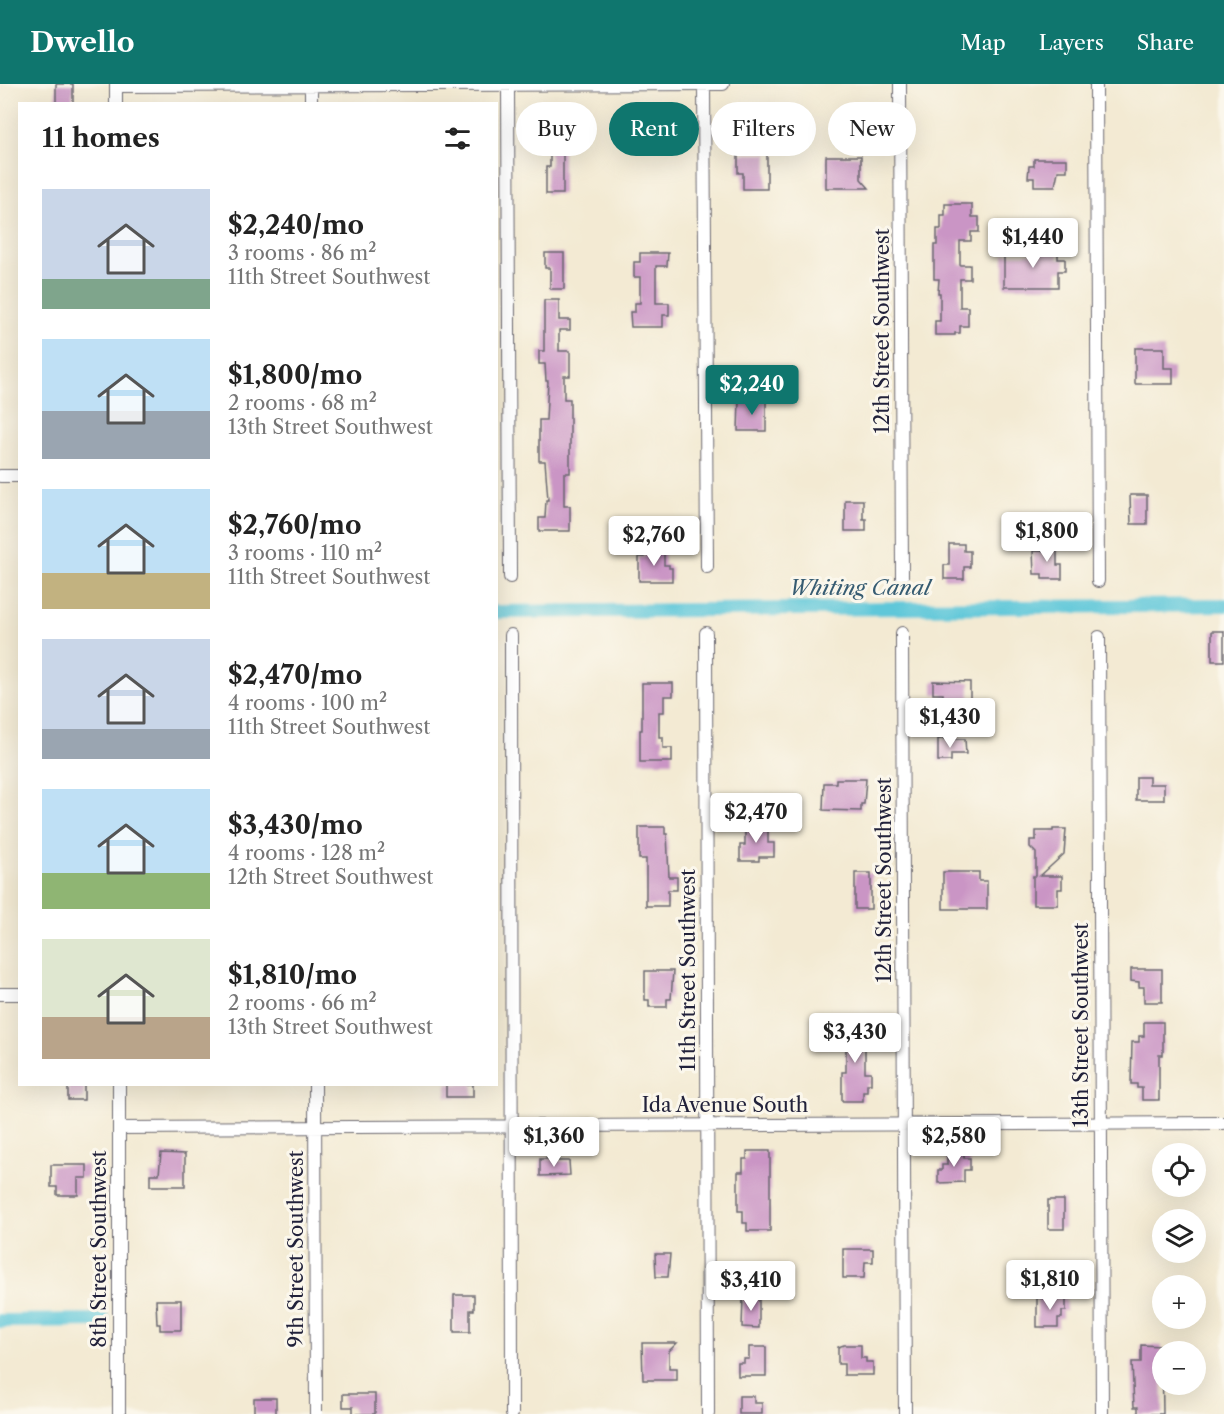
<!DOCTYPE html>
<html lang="en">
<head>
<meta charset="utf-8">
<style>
	:root { --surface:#fff; --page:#f6f6f6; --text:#222; --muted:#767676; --accent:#0f766e }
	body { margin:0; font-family:"Libre Caslon Text",serif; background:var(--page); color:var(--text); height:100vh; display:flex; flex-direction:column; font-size:22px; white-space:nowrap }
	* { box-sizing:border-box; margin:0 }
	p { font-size:20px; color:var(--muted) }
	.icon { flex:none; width:33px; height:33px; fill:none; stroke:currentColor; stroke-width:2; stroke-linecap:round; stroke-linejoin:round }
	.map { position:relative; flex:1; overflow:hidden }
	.sheet { position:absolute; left:18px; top:18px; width:480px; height:984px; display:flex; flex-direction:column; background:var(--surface); border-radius:0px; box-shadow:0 6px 24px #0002 }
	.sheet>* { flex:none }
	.guide { position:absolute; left:516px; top:18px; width:570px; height:54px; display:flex; gap:12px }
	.tools { position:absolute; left:1152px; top:1059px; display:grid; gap:12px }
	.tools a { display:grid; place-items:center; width:54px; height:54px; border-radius:50%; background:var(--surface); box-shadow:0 6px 24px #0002; font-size:30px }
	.price { position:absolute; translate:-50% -51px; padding:0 14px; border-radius:6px; background:#fff; color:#222; font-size:20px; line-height:39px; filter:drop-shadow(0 2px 3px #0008) }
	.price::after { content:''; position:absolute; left:50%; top:36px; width:18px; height:14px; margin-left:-9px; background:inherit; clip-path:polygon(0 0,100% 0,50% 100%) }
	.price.active { background:var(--accent); color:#fff }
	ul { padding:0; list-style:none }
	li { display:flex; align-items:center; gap:18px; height:150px; padding:0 24px }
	li span { display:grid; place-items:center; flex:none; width:168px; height:120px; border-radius:0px; color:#555 }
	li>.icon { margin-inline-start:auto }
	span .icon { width:72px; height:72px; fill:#fffc; stroke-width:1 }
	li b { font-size:26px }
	h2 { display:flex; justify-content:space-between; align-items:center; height:72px; padding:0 24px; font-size:26px }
	.pill { padding:0 21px; border-radius:27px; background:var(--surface); box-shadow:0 6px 24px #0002; font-size:21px; line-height:54px }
	.pill.active { background:var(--accent); color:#fff }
	header { display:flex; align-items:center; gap:36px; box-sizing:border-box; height:84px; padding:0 30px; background:var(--accent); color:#fff }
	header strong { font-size:28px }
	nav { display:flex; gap:33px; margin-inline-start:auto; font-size:21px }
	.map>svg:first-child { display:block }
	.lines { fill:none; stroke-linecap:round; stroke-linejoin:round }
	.canal { stroke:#5ec7d9; stroke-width:14 }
	.building { fill:#ca95c5 }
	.minor-casing { stroke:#6b6870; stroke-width:14 }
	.minor { stroke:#fff; stroke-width:12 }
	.labels { text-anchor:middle; stroke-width:6; stroke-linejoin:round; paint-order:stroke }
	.street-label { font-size:20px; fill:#22223b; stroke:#fbf7ec }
	.water-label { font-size:21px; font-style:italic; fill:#375c72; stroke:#fbf7ec }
</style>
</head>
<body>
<header>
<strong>Dwello</strong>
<nav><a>Map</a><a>Layers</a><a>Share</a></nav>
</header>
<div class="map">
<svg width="1224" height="1330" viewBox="0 0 1224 1330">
	<rect width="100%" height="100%" fill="#fbf7ec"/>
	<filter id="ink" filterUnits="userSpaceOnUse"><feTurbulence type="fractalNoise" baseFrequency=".0167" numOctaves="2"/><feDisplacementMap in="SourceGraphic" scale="12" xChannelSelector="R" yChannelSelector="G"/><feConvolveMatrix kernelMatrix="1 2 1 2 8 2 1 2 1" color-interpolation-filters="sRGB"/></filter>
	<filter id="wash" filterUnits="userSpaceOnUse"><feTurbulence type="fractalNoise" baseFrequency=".008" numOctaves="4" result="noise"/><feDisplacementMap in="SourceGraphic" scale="24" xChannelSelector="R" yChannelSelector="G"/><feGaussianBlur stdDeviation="1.35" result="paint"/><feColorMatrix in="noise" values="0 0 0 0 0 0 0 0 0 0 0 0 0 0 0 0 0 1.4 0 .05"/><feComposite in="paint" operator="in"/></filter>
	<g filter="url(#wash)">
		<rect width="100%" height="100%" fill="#f3ead3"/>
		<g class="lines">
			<path class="canal" d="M496 528 1224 521
				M0 1237 103 1236"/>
		</g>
		<g id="blocks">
			<path class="building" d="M56 0H73V20H56Z
				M546 26H568V55H563V110H546V83H550V55H537V42H546Z
				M738 70H767V105H743V89H738Z
				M826 72H861V95L869 104H826Z
				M1034 75H1067V87H1058L1055 102H1034V94H1028L1029 82H1034Z
				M945 120H972V133H979V148H971V157H960V181H970V195H960V223H968V242H960V249H955V251H935V237H940V209H938L939 195H934V161H937V145H941V131H945Z
				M1058 166V175H1065V187H1058V203H1004V170H1032V167Z
				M545 169H564V205H550V184H545Z
				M640 169H668L667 182H656V219H669V231H663V243H631L630 228H635V219H640V193H634V178H640Z
				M544 216H559V236H570V246H559V267H570V292H564V315H570V389H564V422H570V447H539V434H545L546 416H548L545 377H539V336H546L548 297H546L545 280H539V267H544Z
				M1135 264H1164V284H1173V300H1135Z
				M739 316H766V347H738Z
				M1130 411H1147V440H1131Z
				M845 416H863V435H866V447H845Z
				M949 460H964V467H970V483H964V495H944V481H949Z
				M1042 460H1057V481H1062V495H1042V490H1034L1033 467H1042Z
				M645 465H664V481H669V484H672V497H639V473H645Z
				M1212 547H1224V577H1212Z
				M933 597 970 598V627H943V610H933Z
				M642 599H673V612H664V628H659V653H663V664H672V678H640V646H642Z
				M938 655H965L966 670H951V677H938Z
				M1136 693H1149V700H1164V716H1136Z
				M836 695H866L864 720H861V727L823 726 824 699H836Z
				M745 742H768V759H774V773H759V777H740V761H745Z
				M639 743H665V750H667L669 793H677V806H668V822H646V775H639Z
				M1053 745H1066L1064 770 1040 792H1062V805H1058V821H1033V792H1036V769L1030 763V756H1036V747H1053Z
				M943 788H979V797H987V825H943Z
				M855 789H871V825H855Z
				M1131 885H1162V918H1144V903H1139V898L1131 897Z
				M645 887H673L671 915H667V923H649V916H645Z
				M846 936H861V957H865V988H871V1000H867V1008H863V1017H842V988H846V952L844 950 846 947Z
				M1144 938H1163V971H1159V1016H1142V1004H1137V1000H1131L1132 958H1139V952H1144Z
				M68 1000H84V1016H68Z
				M446 1000H473V1013H446Z
				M947 1066H964V1074H970V1086H964V1098L938 1099V1086H942V1081H947Z
				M747 1067H770V1147H747V1139H743V1127H738V1088H743V1075H747Z
				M161 1069 185 1070V1102H150V1090H159Z
				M540 1075H558V1077H569L570 1091 540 1092Z
				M51 1081H87V1094H78V1111H57V1103H51Z
				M1048 1116H1064V1145H1048Z
				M843 1165H873V1178H865L864 1194H843Z
				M655 1170H670L668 1193H656Z
				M454 1211H474V1226H470V1248H454Z
				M743 1213H759V1244L742 1243Z
				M1037 1214H1066V1227H1062V1234H1058V1243H1037Z
				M156 1216H181V1246H160V1240H157Z
				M642 1259H677L669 1267V1284H677V1296H643Z
				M844 1261H861V1274H866V1278H873V1291H844V1280H838V1263Z
				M1141 1261 1162 1262 1163 1330H1138V1323H1134L1132 1278H1141Z
				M749 1263H766V1292H738V1279H744V1275H749Z
				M343 1310H375V1330H353V1323H343Z
				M739 1312H754V1319H762V1330H739Z
				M254 1314H276V1330H254Z"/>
		</g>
	</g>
	<g filter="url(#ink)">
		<use href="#blocks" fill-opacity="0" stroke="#6b6870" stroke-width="1.5"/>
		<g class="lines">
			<defs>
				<path id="minor" d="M311 0V20
					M508 0 510 493
					M704 0 707 483
					M900 0 902 494
					M1096 0 1098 497
					M116 2 723 0
					M116 20V0
					M0 392H20
					M706 549 708 1330
					M902 549 905 1330
					M511 551 512 1330
					M1099 553 1102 1330
					M0 910H20
					M119 1000V1330
					M315 1000 316 1330
					M119 1044 1224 1039"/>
			</defs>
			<use href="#minor" class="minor-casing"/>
			<use href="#minor" class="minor"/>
		</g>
	</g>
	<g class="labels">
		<g class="street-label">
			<text transform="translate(882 247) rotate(-90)" y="7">12th Street Southwest</text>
			<text transform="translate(884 796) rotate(-90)" y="7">12th Street Southwest</text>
			<text transform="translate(688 886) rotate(-90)" y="7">11th Street Southwest</text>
			<text transform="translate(1081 941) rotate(-90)" y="7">13th Street Southwest</text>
			<text x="725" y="1028">Ida Avenue South</text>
			<text transform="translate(99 1165) rotate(-90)" y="7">8th Street Southwest</text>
			<text transform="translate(296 1165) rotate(-90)" y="7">9th Street Southwest</text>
		</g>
		<g class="water-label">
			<text x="860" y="511">Whiting Canal</text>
		</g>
	</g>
</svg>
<div class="tools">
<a><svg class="icon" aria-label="locate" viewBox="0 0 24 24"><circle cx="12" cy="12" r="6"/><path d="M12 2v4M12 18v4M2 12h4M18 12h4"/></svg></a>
<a><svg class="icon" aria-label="layers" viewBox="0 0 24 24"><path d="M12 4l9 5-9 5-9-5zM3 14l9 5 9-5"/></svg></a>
<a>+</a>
<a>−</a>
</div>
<b class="price" style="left:1033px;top:185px">$1,440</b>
<b class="price active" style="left:752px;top:332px">$2,240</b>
<b class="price" style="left:1047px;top:479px">$1,800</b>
<b class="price" style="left:654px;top:483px">$2,760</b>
<b class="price" style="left:950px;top:665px">$1,430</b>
<b class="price" style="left:756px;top:760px">$2,470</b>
<b class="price" style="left:855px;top:980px">$3,430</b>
<b class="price" style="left:554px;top:1084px">$1,360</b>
<b class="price" style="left:954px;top:1084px">$2,580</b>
<b class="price" style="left:1050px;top:1227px">$1,810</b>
<b class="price" style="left:751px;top:1228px">$3,410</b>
<div class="guide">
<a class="pill">Buy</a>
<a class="pill active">Rent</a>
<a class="pill">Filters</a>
<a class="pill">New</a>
</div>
<section class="sheet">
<h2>11 homes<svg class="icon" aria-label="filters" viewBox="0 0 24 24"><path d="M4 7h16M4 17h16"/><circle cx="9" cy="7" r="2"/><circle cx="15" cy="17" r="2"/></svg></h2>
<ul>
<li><span style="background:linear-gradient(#c9d6e8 75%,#7fa58c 0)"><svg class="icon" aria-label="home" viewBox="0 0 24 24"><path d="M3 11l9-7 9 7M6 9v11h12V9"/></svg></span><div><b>$2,240/mo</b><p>3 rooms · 86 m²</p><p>11th Street Southwest</p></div></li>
<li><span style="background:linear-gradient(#bfe0f5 60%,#9aa5b1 0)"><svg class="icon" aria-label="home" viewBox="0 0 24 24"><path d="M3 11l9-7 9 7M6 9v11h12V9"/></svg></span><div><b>$1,800/mo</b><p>2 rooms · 68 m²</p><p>13th Street Southwest</p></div></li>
<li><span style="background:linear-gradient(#bfe0f5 70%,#c2b280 0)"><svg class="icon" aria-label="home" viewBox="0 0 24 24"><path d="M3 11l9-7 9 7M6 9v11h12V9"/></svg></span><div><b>$2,760/mo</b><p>3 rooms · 110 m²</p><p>11th Street Southwest</p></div></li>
<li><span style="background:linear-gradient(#c9d6e8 75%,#9aa5b1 0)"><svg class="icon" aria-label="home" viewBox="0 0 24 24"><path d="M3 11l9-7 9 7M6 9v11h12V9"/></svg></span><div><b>$2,470/mo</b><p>4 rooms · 100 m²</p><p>11th Street Southwest</p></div></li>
<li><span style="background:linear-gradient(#bfe0f5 70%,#8fb573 0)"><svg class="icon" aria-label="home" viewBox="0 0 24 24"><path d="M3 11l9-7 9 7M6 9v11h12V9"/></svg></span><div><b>$3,430/mo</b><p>4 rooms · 128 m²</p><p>12th Street Southwest</p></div></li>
<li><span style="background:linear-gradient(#dfe7d0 65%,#b9a48a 0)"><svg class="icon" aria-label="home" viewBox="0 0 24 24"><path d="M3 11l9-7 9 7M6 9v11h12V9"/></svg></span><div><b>$1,810/mo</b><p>2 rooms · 66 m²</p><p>13th Street Southwest</p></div></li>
</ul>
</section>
</div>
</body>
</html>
